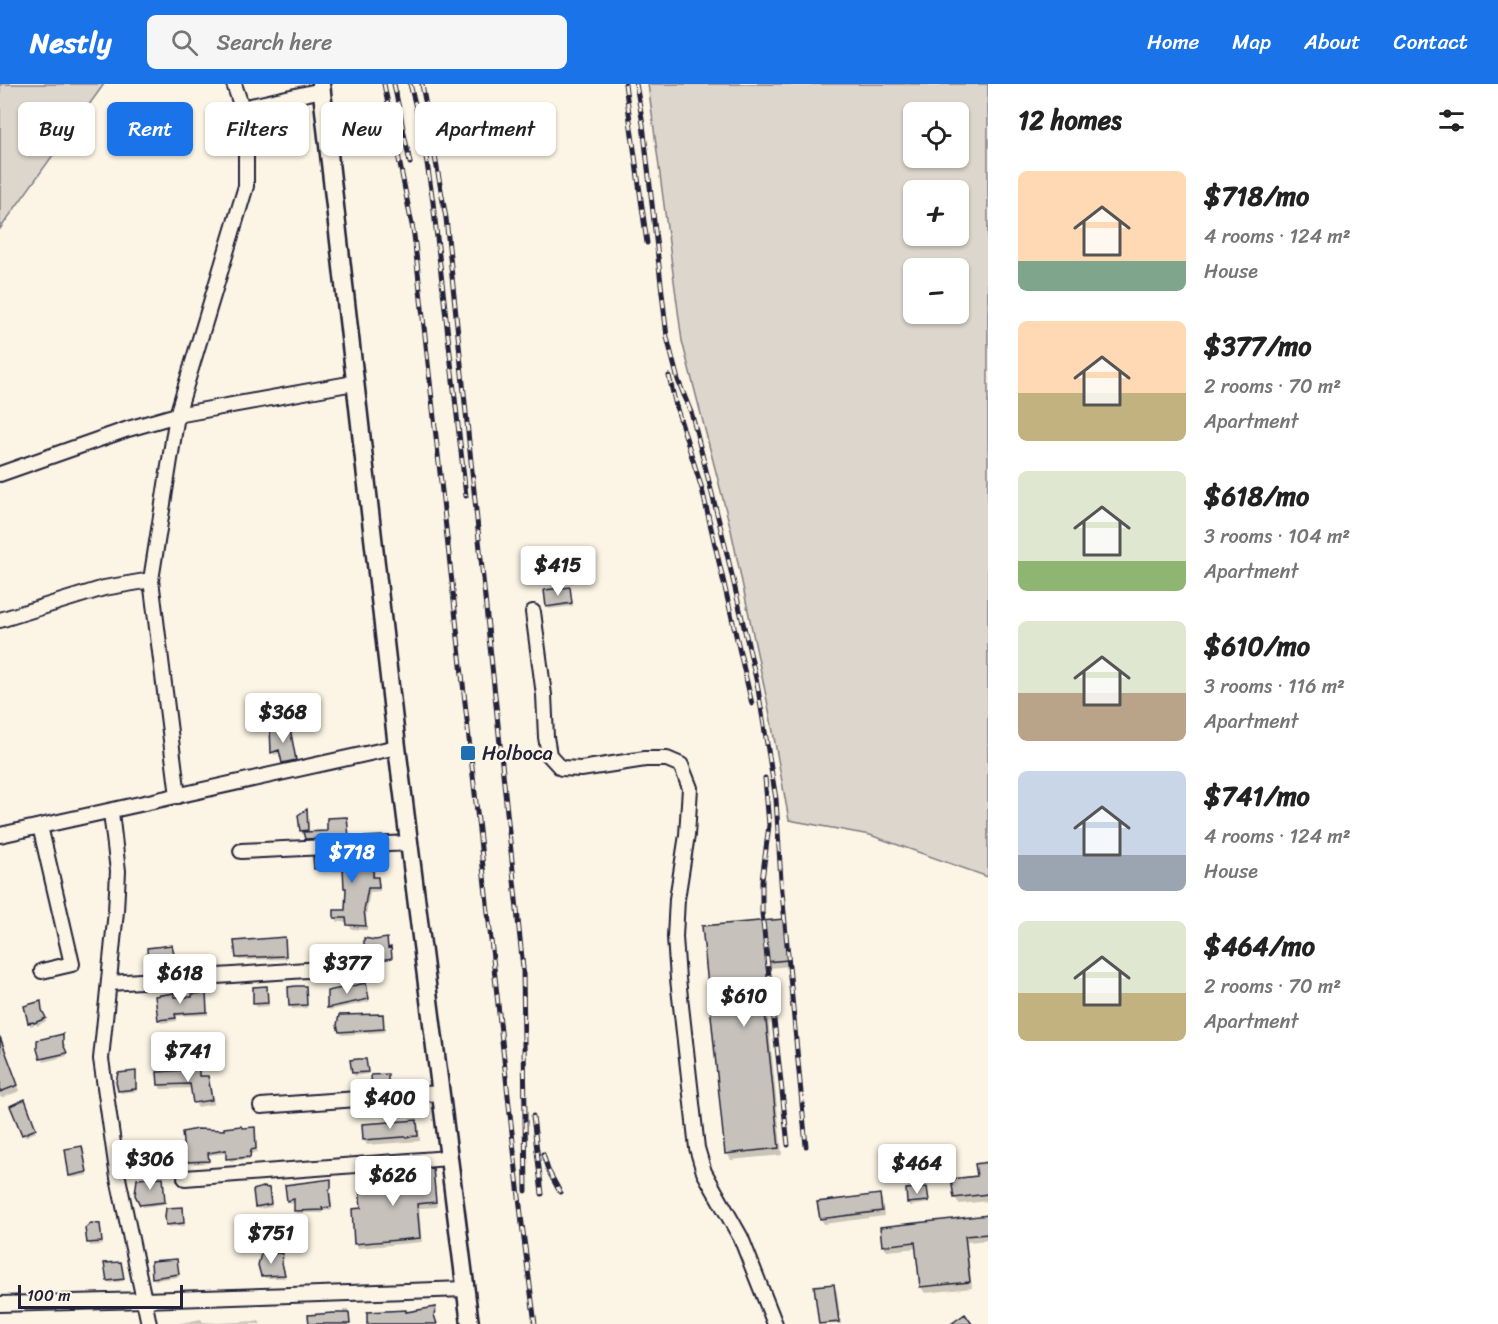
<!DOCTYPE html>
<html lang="en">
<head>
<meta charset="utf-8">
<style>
	:root { --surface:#fff; --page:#f6f6f6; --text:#222; --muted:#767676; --accent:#1a73e8 }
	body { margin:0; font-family:Sriracha,sans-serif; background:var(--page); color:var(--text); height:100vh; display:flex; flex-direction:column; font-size:22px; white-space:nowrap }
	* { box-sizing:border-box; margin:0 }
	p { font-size:20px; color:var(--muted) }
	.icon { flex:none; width:33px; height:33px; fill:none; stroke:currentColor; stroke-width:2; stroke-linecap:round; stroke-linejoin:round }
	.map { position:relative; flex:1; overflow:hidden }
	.side { display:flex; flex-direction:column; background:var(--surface); width:510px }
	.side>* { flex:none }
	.top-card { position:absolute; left:18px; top:18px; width:570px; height:54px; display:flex; gap:12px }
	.buttons { position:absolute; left:903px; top:18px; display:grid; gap:12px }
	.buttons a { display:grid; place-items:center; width:66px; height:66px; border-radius:9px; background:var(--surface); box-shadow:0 2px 4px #0004; font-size:30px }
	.scale { position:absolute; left:18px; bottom:15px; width:165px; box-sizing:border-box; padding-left:6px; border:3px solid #22223b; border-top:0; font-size:16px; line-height:21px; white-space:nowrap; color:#22223b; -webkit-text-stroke:4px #fcf5e5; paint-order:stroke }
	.price { position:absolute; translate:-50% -51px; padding:0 14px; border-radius:6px; background:#fff; color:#222; font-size:20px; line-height:39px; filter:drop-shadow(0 2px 3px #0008) }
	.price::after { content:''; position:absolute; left:50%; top:36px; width:18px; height:14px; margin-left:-9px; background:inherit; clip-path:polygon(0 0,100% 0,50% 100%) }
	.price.on { background:var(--accent); color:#fff }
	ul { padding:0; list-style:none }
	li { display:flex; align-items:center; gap:18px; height:150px; padding:0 30px }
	li span { display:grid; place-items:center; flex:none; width:168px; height:120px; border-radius:9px; color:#555 }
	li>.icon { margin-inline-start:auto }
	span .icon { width:72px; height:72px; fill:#fffc; stroke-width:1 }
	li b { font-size:26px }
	h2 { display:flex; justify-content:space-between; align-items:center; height:72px; padding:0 30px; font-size:26px }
	.chip { padding:0 21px; border-radius:9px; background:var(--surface); box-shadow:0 2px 4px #0004; font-size:21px; line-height:54px }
	.chip.on { background:var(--accent); color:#fff }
	header { display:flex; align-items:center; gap:36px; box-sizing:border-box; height:84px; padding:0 30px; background:var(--accent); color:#fff }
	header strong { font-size:28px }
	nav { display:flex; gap:33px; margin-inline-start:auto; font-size:21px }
	.search { width:420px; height:54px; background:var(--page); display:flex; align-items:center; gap:15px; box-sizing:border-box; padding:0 21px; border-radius:9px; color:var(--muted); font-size:22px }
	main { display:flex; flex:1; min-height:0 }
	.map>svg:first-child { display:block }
	.green { fill:#dcd6cc; stroke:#7f7c84; stroke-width:1.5; fill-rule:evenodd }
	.shadow { fill:#0003 }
	.building { fill:#c6c1bb; stroke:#22223b; stroke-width:1.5 }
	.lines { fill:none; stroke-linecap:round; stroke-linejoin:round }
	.minor-casing { stroke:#22223b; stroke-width:18 }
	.major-casing { stroke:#22223b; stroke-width:21 }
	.minor { stroke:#fcf5e5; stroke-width:14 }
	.major { stroke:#fcf5e5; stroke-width:16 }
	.rail-casing { stroke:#22223b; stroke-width:5 }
	.rail { stroke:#fcf5e5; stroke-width:3; stroke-dasharray:9; stroke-linecap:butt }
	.poi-dot { fill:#1f6fb2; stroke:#fcf5e5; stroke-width:2 }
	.labels { text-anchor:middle; stroke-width:5; stroke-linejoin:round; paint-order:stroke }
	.poi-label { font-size:20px; fill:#22223b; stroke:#fcf5e5; text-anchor:start }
</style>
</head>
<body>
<header>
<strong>Nestly</strong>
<div class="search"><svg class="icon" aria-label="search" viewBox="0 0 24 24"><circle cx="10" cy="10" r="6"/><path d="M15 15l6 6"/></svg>Search here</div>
<nav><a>Home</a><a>Map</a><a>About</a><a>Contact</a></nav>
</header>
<main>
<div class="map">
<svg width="988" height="1240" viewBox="0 0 988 1240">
	<rect width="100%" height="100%" fill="#fcf5e5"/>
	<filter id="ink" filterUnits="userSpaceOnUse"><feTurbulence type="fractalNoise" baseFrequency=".0167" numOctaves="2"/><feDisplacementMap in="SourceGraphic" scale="12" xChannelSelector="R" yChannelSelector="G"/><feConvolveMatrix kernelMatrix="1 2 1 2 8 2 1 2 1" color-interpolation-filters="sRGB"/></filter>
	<g filter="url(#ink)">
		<path class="green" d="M0 0H104L0 145Z
			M648 0H988V793L870 751 789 736 769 626 731 446 682 257ZM958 28V74H914V28ZM958 106V152H914V106ZM958 184V230H914V184Z"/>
		<path class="shadow" d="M569 505 573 522 549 525 548 522Z
			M278 647 291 649 297 679 285 681 281 669 274 671 273 668Z
			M306 727 309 743 306 738 303 740 309 749H329L346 734 350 756 308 758 305 749 301 746Z
			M372 771 374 775 375 795H377L380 799V807L370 808 366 831 367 846 351 845 348 838H338L336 834 346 827 348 807 346 804 345 787 318 788 315 784Z
			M783 836 787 843 791 882 769 884 773 923 767 924 782 1071 731 1076 727 1069 704 844Z
			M285 855 287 875 239 876 237 873Z
			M388 865 391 866 392 875 368 879 367 874 345 875Z
			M173 866 174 874 171 875 172 884 161 885 160 883H152L150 880Z
			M305 903 307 924 292 925 291 922Z
			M266 904 269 922 257 923 255 920Z
			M367 904 369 918 330 926 329 924Z
			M205 911 208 931 176 932 177 937 161 939 160 936 175 915 194 914Z
			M40 919 46 937 37 942 36 940 31 942 29 939Z
			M382 931 384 948 342 951 340 948Z
			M0 950 20 1007 1 1014 0 1012Z
			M62 952 67 972 44 978 42 975Z
			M366 977 368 990 355 992 353 989Z
			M198 987 201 994 207 993 210 998 214 1020 197 1023 192 1004 161 1005 159 1001Z
			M135 989 137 1007 121 1009 119 1006Z
			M387 991 389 1006 375 1007 373 1004Z
			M26 1020 36 1048 25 1053 23 1050Z
			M416 1038 419 1043 420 1057 367 1061 364 1056Z
			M241 1045H254L256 1048 257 1068 251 1069V1075L230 1077 228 1069 209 1071V1079L188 1080 186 1077 226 1048Z
			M83 1067 88 1091 72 1094 70 1091Z
			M988 1080V1117L959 1120 955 1113 979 1093Z
			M432 1086 434 1090 437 1123 419 1124 422 1158 358 1164 356 1159 363 1125 391 1101Z
			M162 1095 165 1120 143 1123 137 1110Z
			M330 1097 332 1126 323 1127V1129H297L296 1118 290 1120 288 1117 286 1102Z
			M926 1104 930 1119 910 1122 909 1119Z
			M268 1105 272 1123 258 1125 256 1122Z
			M879 1111 882 1116 884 1132 824 1140 821 1135Z
			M182 1125 185 1142 169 1143 168 1140Z
			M988 1132V1156L967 1158 972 1204 925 1209 921 1203 917 1164 887 1167 884 1162Z
			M99 1141 103 1161 90 1162 89 1159Z
			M282 1171 285 1194H265L263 1191Z
			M177 1177 179 1193 155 1196 153 1193Z
			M122 1182 124 1197 110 1199 108 1196Z
			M833 1201 837 1208 841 1240H820L816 1204Z
			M343 1226H348L349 1229 350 1240H310L343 1230Z
			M201 1235 203 1238 217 1239 259 1237 261 1240H176Z"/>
		<path class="building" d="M570 503 572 519 546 523 544 506Z
			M277 641 278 646 290 644 296 676 282 679 279 666 271 669 270 643Z
			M307 725 308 746 300 747 298 731Z
			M347 733 349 753 305 755 303 748 327 747V734Z
			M373 770V793H378L379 804H368L364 826 366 842 347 841 346 834H334V826H345L346 804H344L343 783 314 785 313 773Z
			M784 835 788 876 766 878 770 917H764L779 1064 725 1070 702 842Z
			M285 853 286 872 236 874 234 857Z
			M364 854 375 856 387 854 388 864 391 863 392 874 366 879 365 873 344 876 342 866 364 862Z
			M172 861 174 870 170 872 171 881 158 883 157 880 148 881 147 864Z
			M366 899 369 915 327 924V907Z
			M267 902 268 919 253 920V903Z
			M296 902H306L307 921 289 922 288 903Z
			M174 909V913H192V910L206 909 207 928 175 930 176 934 158 936 155 912Z
			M41 917 42 926 46 934 34 939 33 938 28 939 24 922Z
			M383 930 384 945 339 948 337 941 339 931Z
			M63 950V960L67 969 40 975 37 965V956Z
			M0 953 18 1001 0 1008Z
			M358 975H366L368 988 352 989 350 976Z
			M199 985V992H208L212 1016 193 1019 190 1000 158 1001 157 988Z
			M136 987V1005L118 1007 116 998 118 989Z
			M388 990V1004L372 1005 371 991Z
			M25 1015 36 1045 22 1051 10 1022Z
			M417 1036 418 1052 363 1056 362 1040Z
			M241 1042 242 1044 255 1043 256 1065 251 1066 250 1073 226 1075V1066L208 1069 209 1077 185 1078 182 1048 197 1045 224 1046V1044Z
			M82 1062 87 1088 69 1092 65 1065Z
			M988 1078V1110L954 1114 951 1095 977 1092 975 1080Z
			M433 1084 436 1118 417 1120 420 1154 354 1160 352 1125 361 1124 359 1102 389 1100 388 1088Z
			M163 1093 165 1118 140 1121 135 1111 137 1095Z
			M331 1095V1104L329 1106 331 1123 322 1124 323 1126 294 1127V1115L287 1117 285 1101Z
			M263 1103 269 1104 271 1120 255 1123 253 1106Z
			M927 1103 929 1117 907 1119 906 1105Z
			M880 1110 882 1127 820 1135 817 1118Z
			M183 1123 184 1139 166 1141 165 1133 166 1124Z
			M988 1131V1150L965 1152 970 1198 920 1203 915 1158 882 1162 880 1143Z
			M91 1139 100 1140 102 1158 87 1159 85 1144Z
			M283 1169 282 1179 285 1191 261 1192 258 1181 261 1170Z
			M177 1175 179 1190 152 1194 151 1177Z
			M121 1178 124 1195 107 1197 104 1179Z
			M834 1200 839 1238 819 1240 814 1202Z
			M436 1223 434 1231 437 1240H367V1228L406 1226V1228Z
			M333 1229H349L350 1240H309L308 1231Z
			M965 1230 972 1240H951Z"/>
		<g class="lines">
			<defs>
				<path id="minor" d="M242 24 322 6
					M0 390 128 345 177 331 354 299
					M533 528 544 611 546 653 549 671 561 684 581 685 645 675H667L681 681 690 704 687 751 677 815 675 853 678 895 697 1064 704 1088 741 1154 775 1240
					M0 536 104 504 151 496
					M178 712 151 496 177 331 246 102V60L242 24 234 0
					M111 728 118 787 116 827 101 975 118 1094 144 1216 465 1205
					M40 742 72 880 42 887
					M0 751 397 663
					M241 767 410 759
					M110 899 307 886
					M261 1022 440 1009
					M185 1094 449 1074
					M0 1220 144 1216 149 1240"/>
				<path id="major" d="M321 0 397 663 470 1240"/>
			</defs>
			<use href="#minor" class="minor-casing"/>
			<use href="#major" class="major-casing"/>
			<use href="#minor" class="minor"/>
			<use href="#major" class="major"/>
			<defs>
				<path id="rail" d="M384 0 414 151 522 1140 535 1240
					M394 0 410 79
					M410 0 422 47 433 118 466 412
					M422 0 446 134 523 884 526 1107
					M625 0 647 159
					M636 0 643 40 667 253 678 296 692 331 724 457 757 599 776 715 781 797 806 1062
					M669 292 676 322 702 405 752 620
					M765 694 769 741 762 796V829L788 1061
					M533 1032 542 1110
					M543 1070 548 1086 560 1108"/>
			</defs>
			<use href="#rail" class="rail-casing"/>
			<use href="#rail" class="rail"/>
		</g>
	</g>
	<rect class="poi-dot" x="460" y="661" width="16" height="16" rx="3"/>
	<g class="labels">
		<g class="poi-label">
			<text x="482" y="676">Holboca</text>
		</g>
	</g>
</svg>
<div class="buttons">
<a><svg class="icon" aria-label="locate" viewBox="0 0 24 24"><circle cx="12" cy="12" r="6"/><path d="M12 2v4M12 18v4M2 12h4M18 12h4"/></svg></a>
<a>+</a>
<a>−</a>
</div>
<div class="scale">100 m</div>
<b class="price" style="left:558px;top:513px">$415</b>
<b class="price" style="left:283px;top:660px">$368</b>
<b class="price on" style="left:352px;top:800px">$718</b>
<b class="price" style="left:347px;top:911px">$377</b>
<b class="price" style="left:180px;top:921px">$618</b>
<b class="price" style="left:744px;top:944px">$610</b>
<b class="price" style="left:188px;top:999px">$741</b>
<b class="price" style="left:390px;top:1046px">$400</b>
<b class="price" style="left:150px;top:1107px">$306</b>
<b class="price" style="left:917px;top:1111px">$464</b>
<b class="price" style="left:393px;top:1123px">$626</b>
<b class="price" style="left:271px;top:1181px">$751</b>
<div class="top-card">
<a class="chip">Buy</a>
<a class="chip on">Rent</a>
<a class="chip">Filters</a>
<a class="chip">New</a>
<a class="chip">Apartment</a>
</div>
</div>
<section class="side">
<h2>12 homes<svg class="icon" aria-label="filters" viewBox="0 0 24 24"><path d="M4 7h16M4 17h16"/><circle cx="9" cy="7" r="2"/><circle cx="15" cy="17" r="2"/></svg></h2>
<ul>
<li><span style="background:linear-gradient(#ffd9b3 75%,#7fa58c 0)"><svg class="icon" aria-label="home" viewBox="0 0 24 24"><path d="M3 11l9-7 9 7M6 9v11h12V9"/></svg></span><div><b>$718/mo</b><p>4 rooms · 124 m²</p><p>House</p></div></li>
<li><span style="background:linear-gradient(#ffd9b3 60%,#c2b280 0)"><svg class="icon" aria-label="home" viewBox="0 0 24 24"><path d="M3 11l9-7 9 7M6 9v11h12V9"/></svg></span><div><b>$377/mo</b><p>2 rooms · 70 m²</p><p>Apartment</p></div></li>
<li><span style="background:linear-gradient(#dfe7d0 75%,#8fb573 0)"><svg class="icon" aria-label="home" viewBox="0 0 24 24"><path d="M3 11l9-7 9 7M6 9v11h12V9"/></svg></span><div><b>$618/mo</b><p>3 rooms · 104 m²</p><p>Apartment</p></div></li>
<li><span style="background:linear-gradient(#dfe7d0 60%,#b9a48a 0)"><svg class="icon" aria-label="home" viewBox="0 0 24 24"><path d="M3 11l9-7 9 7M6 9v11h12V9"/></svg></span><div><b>$610/mo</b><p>3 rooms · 116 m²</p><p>Apartment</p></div></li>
<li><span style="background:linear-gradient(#c9d6e8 70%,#9aa5b1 0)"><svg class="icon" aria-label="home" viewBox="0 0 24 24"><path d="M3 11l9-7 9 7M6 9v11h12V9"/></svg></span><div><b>$741/mo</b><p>4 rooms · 124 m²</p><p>House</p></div></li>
<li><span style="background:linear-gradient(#dfe7d0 60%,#c2b280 0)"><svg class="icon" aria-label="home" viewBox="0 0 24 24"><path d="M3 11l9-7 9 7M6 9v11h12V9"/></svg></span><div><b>$464/mo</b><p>2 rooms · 70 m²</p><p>Apartment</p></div></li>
</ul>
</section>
</main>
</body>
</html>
